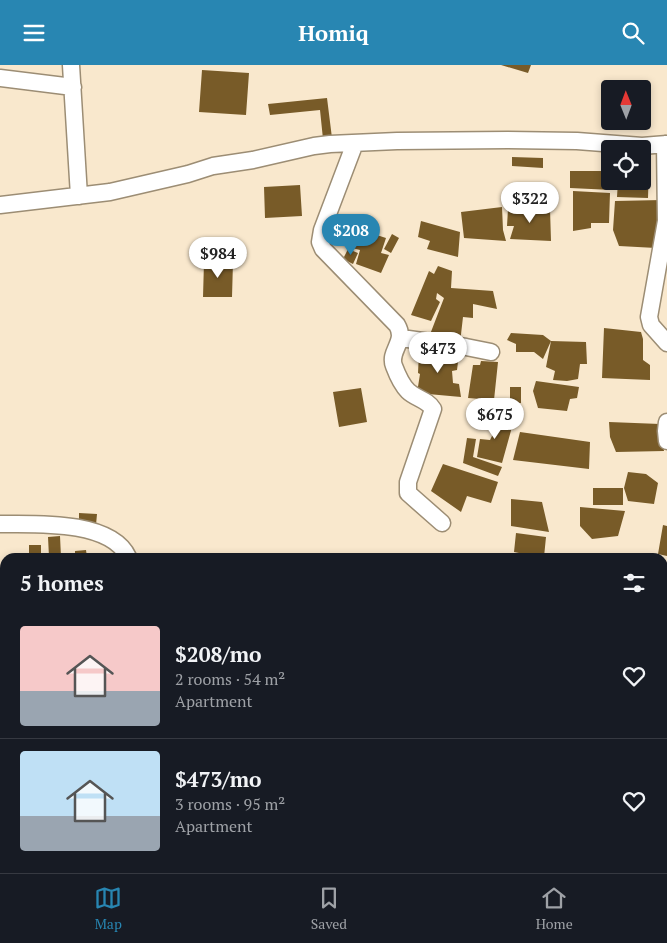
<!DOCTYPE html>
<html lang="en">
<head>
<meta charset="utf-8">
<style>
	:root { --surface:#171b24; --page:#242831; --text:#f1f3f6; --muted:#9ea1a6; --line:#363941; --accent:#2886b2 }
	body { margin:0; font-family:"PT Serif",serif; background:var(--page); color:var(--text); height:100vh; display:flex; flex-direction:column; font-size:19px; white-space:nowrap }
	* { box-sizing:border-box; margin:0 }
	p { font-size:16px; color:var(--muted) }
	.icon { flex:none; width:28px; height:28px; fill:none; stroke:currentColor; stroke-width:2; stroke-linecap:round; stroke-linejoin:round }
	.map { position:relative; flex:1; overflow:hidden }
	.panel { position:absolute; left:0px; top:488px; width:668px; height:321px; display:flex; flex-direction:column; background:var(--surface); border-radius:15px 15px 0 0; box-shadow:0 2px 8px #0003 }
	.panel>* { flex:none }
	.needle { width:32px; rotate:359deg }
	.buttons { position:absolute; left:601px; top:15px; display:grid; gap:10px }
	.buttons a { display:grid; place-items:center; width:50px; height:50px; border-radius:5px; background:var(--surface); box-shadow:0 2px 8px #0003; font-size:25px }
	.price { position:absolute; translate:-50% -42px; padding:0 11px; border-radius:18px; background:#fff; color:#222; font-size:16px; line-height:32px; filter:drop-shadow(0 1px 2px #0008) }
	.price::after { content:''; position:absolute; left:50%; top:30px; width:15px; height:11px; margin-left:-8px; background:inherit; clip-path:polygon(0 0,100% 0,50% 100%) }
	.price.selected { background:var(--accent); color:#fff }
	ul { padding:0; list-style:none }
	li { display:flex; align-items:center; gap:15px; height:125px; padding:0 20px }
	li+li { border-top:1px solid var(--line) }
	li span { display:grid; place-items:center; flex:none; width:140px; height:100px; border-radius:5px; color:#555 }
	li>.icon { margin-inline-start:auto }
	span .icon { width:60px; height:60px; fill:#fffc; stroke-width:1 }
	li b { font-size:21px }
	h2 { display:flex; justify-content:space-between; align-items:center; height:60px; padding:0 20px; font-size:21px }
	header { display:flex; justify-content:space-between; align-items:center; height:65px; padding:0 20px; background:var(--accent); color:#fff; font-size:22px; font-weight:600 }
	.dock { display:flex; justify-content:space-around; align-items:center; height:70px; border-top:1px solid var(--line); background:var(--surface); font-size:14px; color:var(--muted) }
	.dock a { display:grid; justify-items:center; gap:2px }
	.dock .selected { color:var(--accent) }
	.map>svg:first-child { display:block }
	.building { fill:#785b28 }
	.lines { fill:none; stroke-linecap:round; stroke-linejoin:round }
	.minor-casing { stroke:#9c8d74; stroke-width:19 }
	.minor { stroke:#fff; stroke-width:16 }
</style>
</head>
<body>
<header><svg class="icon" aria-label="menu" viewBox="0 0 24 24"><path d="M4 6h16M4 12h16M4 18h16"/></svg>Homiq<svg class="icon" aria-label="search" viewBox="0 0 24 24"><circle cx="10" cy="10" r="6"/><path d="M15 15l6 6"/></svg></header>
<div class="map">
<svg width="667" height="808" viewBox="0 0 667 808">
	<rect width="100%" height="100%" fill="#f9e8cd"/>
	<path class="building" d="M501 0H531L528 8Z
		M202 5 249 8 246 50 199 47Z
		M327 33 332 73 323 74 320 45 270 50 268 39Z
		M512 92 543 93V103L512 101Z
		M642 97H649L648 133 617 132 618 116H642Z
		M570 106H610L612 125 570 123Z
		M300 120 302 151 265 153 264 122Z
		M573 126 610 128 609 158H591V163L573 166Z
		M662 135 656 183 619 181 613 165 615 136Z
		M502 142 503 165 506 176 464 173 461 147Z
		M508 144H550L551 176 510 174 514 161H507Z
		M421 156 460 167 458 192 427 184 430 176 418 172Z
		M355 163 386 173 381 188 389 190 381 208 356 199 360 185 348 182Z
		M392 169 399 173 391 188 384 184Z
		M348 184 358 188 353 199 343 194Z
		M204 197H233L232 232H203Z
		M438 201 452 206 451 223 493 226 497 244 473 239V253L463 252 460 278 429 272 444 233 437 228 436 234 440 237 431 256 411 250 429 206 434 209Z
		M604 263 641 267 643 274V295L650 300V315L602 313Z
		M511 268 543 270 551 276 586 277 587 299H580L578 314 567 316 553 315 555 306 546 302 551 276 543 294 534 287H516V279L507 275Z
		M419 287 459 289 457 305 452 306 453 318 459 319 461 332 417 328 420 309 418 308Z
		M481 296 498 297 494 335 468 333 473 300H480Z
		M536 316 579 322 577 333 570 334 567 346 538 343 533 326Z
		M510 322H521V338H510Z
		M361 323 367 357 339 362 333 327Z
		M489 348 512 362 502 398 477 392 480 374 490 375 494 367 485 363Z
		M609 357 660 359 664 386 616 387 610 372Z
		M520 367 590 377 589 404 513 395Z
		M467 373 476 374 473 392 502 402 498 411 463 398Z
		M443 399 498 417 491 438 467 431 461 447 431 426Z
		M628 407 646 409 658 418 654 439 628 436 624 423Z
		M593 423H623V440H593Z
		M511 434 542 437 549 467 511 461Z
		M580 442 625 446 618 471 592 474 580 461Z
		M79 448 97 449 96 460 79 459Z
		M663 460 667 461V491L658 489Z
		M516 468 546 472 544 492H519V488L514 487Z
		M60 471 61 492H49L48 472Z
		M29 480H41V489L29 490Z
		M86 485 87 492H62V491L75 490V486Z
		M1 524H5V558L3 557V550H0Z
		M662 565 667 566 663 593H662Z
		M0 597 5 598V619H0Z
		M0 623H5V644H0Z
		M662 673H667V695H662Z
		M662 696H667V725H662Z
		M2 736H5V766L1 765 3 755 0 754Z
		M662 747H665V786H662Z
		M13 804H37L35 808H12Z
		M277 804H307V808H277Z
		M311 804H332L331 808 311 807Z
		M335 804H383L382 808H334Z
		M608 804H630V808H608Z
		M651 804 667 805V808H650Z"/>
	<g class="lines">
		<defs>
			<path id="minor" d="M71 0 79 131
				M0 13 73 22
				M355 78 322 165 320 177 323 184 397 260C407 277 388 286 394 301 397 309 402 320 408 326 415 333 428 335 433 344L408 417V428L442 458
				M665 79 666 156 649 252 651 260 667 278
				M0 140 110 127 188 109 213 101 253 95 314 81 330 79 397 76 508 75 577 76 642 81 667 79
				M401 273 466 282 491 287
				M667 357 666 366 667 376
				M0 459C35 459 111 455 128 492
				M662 621H667
				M0 780 5 781
				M97 804 114 808"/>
		</defs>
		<use href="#minor" class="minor-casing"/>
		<use href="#minor" class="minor"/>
	</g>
</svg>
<div class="buttons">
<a><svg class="needle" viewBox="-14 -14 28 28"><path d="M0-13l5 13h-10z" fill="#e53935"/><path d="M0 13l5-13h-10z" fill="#9ea1a6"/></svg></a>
<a><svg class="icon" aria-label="locate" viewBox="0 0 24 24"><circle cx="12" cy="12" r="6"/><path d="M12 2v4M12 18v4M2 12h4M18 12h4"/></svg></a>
</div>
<b class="price" style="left:530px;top:159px">$322</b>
<b class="price selected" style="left:351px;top:191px">$208</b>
<b class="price" style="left:218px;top:214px">$984</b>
<b class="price" style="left:438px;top:309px">$473</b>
<b class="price" style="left:495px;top:375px">$675</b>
<section class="panel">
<h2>5 homes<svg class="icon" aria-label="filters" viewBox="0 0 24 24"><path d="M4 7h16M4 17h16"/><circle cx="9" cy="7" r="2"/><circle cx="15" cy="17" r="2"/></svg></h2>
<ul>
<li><span style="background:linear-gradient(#f6c9c9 65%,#9aa5b1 0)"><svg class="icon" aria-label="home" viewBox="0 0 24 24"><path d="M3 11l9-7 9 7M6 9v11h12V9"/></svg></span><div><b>$208/mo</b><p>2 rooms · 54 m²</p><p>Apartment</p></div><svg class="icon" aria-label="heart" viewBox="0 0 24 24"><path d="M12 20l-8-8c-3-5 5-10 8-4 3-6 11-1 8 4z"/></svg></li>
<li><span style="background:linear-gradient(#bfe0f5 65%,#9aa5b1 0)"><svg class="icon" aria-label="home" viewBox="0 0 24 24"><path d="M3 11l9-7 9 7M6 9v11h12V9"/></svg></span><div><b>$473/mo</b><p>3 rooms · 95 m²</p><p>Apartment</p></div><svg class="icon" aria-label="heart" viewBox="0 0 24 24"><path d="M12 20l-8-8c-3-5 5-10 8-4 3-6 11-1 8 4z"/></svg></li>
</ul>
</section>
</div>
<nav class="dock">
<a class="selected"><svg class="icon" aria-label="map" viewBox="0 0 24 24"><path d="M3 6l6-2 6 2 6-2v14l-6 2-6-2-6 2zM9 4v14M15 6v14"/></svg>Map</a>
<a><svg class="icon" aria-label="saved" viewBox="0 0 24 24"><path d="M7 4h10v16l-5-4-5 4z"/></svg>Saved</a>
<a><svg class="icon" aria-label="home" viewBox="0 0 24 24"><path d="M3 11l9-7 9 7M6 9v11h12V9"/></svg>Home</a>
</nav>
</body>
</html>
